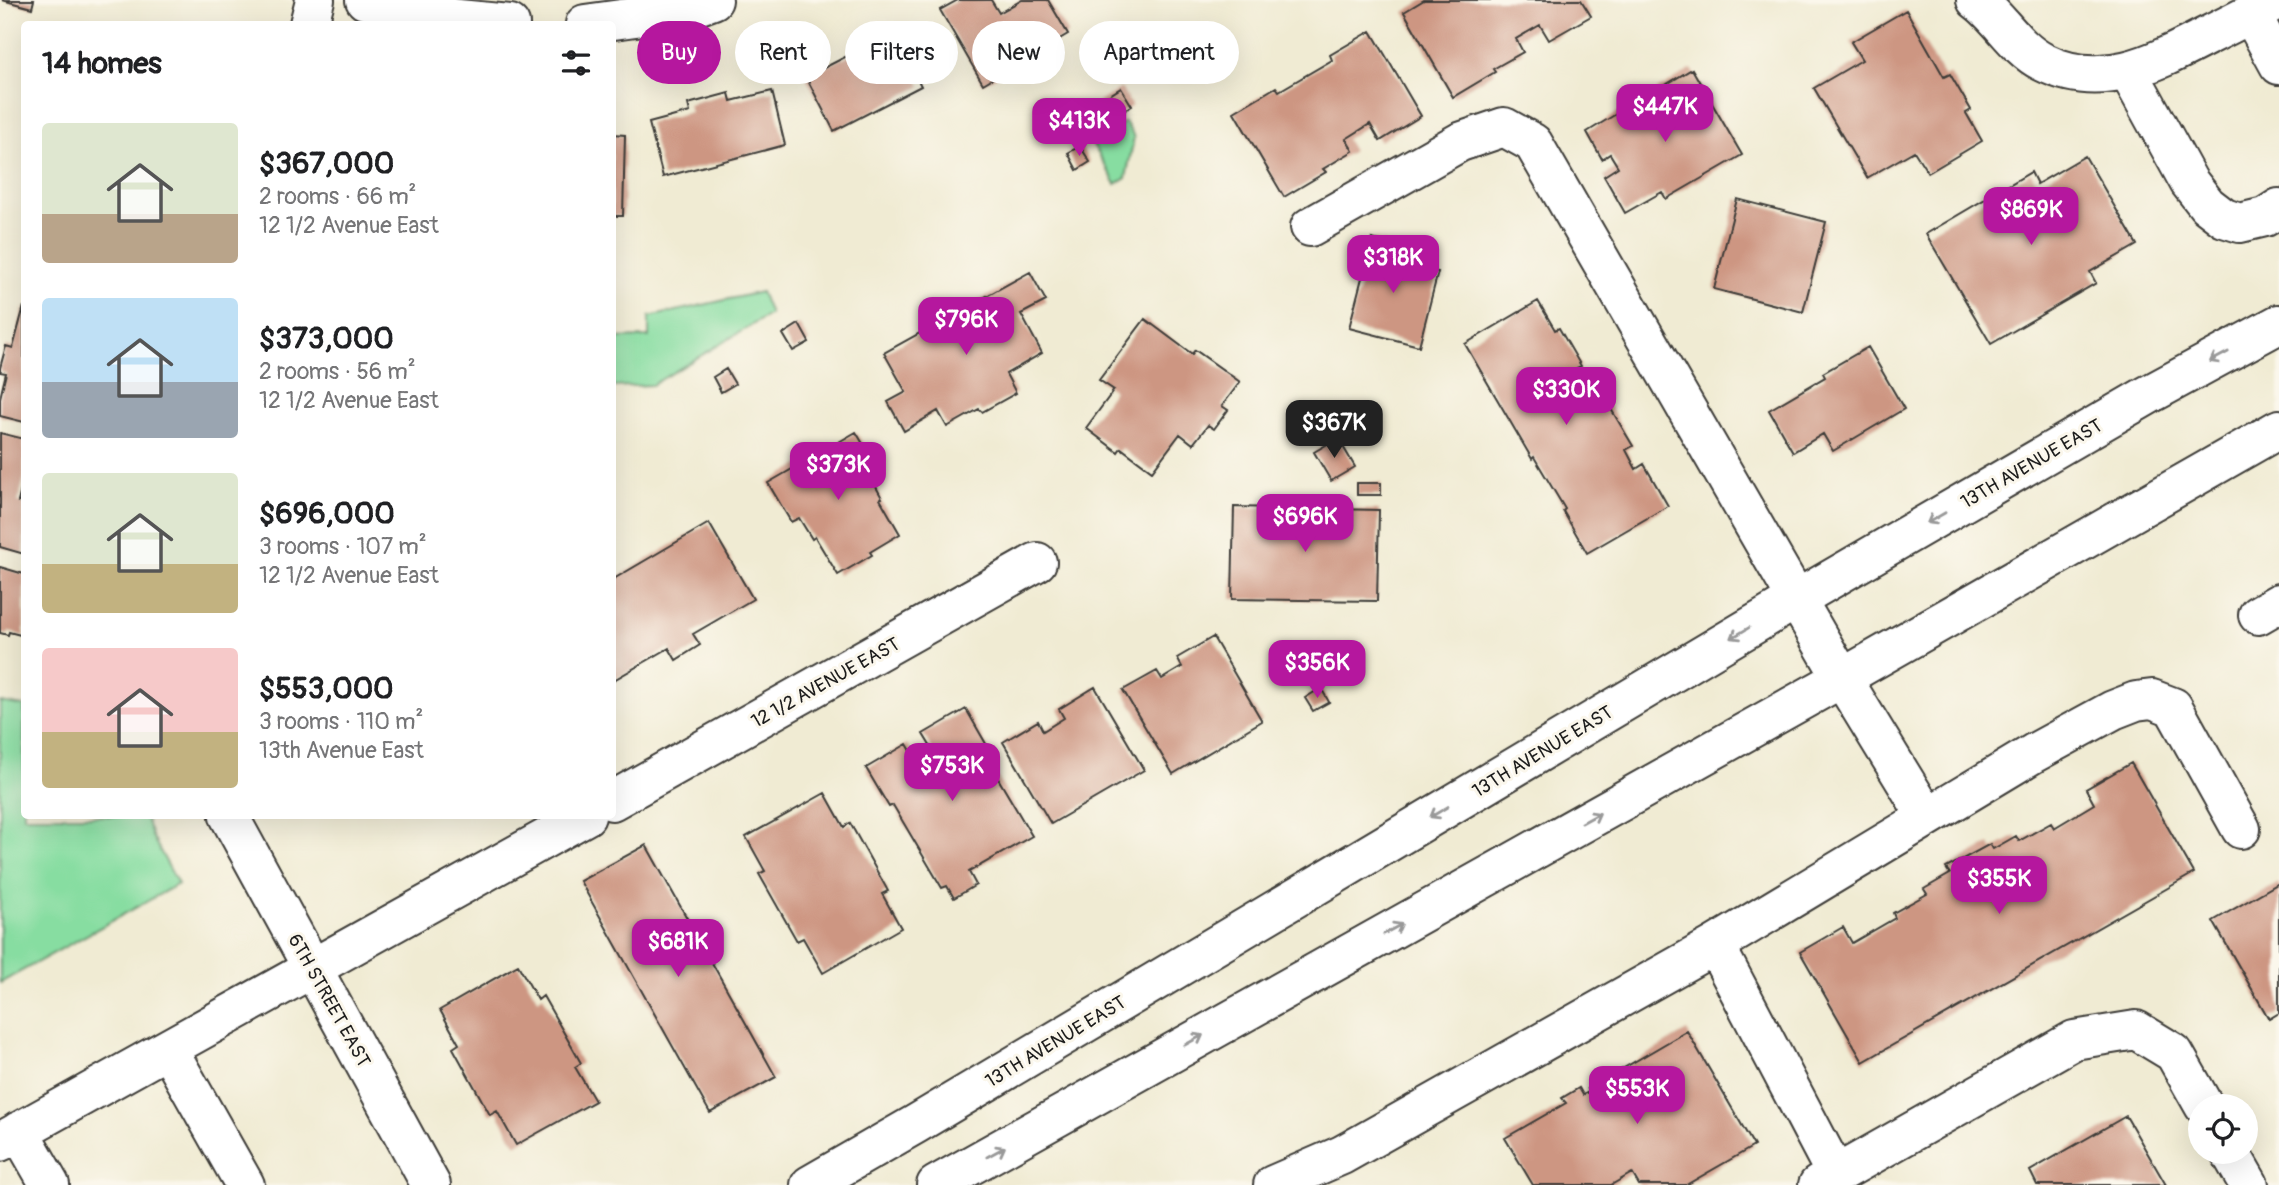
<!DOCTYPE html>
<html lang="en">
<head>
<meta charset="utf-8">
<style>
	:root { --surface:#fff; --page:#f2f2f2; --text:#202124; --muted:#757577; --accent:#b5179e }
	body { margin:0; font-family:Pangolin,sans-serif; background:var(--page); color:var(--text); height:100vh; display:flex; flex-direction:column; font-size:26px; white-space:nowrap }
	* { box-sizing:border-box; margin:0 }
	p { font-size:23px; color:var(--muted) }
	.icon { flex:none; width:38px; height:38px; fill:none; stroke:currentColor; stroke-width:2; stroke-linecap:round; stroke-linejoin:round }
	.map { position:relative; flex:1; overflow:hidden }
	.sheet { position:absolute; left:21px; top:21px; width:595px; height:798px; display:flex; flex-direction:column; background:var(--surface); border-radius:7px; box-shadow:0 7px 28px #0002 }
	.sheet>* { flex:none }
	.top-card { position:absolute; left:637px; top:21px; width:665px; height:63px; display:flex; gap:14px }
	.buttons { position:absolute; left:2188px; top:1094px; display:grid; gap:14px }
	.buttons a { display:grid; place-items:center; width:70px; height:70px; border-radius:50%; background:var(--surface); box-shadow:0 7px 28px #0002; font-size:35px }
	.price { position:absolute; translate:-50% -60px; padding:0 16px; border-radius:14px; background:var(--accent); color:#fff; font-size:23px; line-height:46px; filter:drop-shadow(0 2px 4px #0008) }
	.price::after { content:''; position:absolute; left:50%; top:42px; width:21px; height:16px; margin-left:-10px; background:inherit; clip-path:polygon(0 0,100% 0,50% 100%) }
	.price.current { background:#222; color:#fff }
	ul { padding:0; list-style:none }
	li { display:flex; align-items:center; gap:21px; height:175px; padding:0 21px }
	li span { display:grid; place-items:center; flex:none; width:196px; height:140px; border-radius:7px; color:#555 }
	li>.icon { margin-inline-start:auto }
	span .icon { width:84px; height:84px; fill:#fffc; stroke-width:1 }
	li b { font-size:30px }
	h2 { display:flex; justify-content:space-between; align-items:center; height:84px; padding:0 21px; font-size:30px }
	.pill { padding:0 24px; border-radius:32px; background:var(--surface); box-shadow:0 7px 28px #0002; font-size:24px; line-height:63px }
	.pill.current { background:var(--accent); color:#fff }
	.map>svg:first-child { display:block }
	.green { fill:#87dda1; stroke:#527c5e; stroke-width:2 }
	.building { fill:#cd9682 }
	.lines { fill:none; stroke-linecap:round; stroke-linejoin:round }
	.minor-casing { stroke:#3c3b37; stroke-width:42 }
	.major-casing { stroke:#3c3b37; stroke-width:42 }
	.minor { stroke:#fff; stroke-width:38 }
	.major { stroke:#fff; stroke-width:38 }
	.oneway { stroke:#999 }
	.labels { text-anchor:middle; stroke-width:6; stroke-linejoin:round; paint-order:stroke }
	.street-label { font-size:19px; fill:#1c1c1c; stroke:#fbf7ec }
</style>
</head>
<body>
<div class="map">
<svg width="2279" height="1185" viewBox="0 0 2279 1185">
	<rect width="100%" height="100%" fill="#fbf7ec"/>
	<filter id="ink" filterUnits="userSpaceOnUse"><feTurbulence type="fractalNoise" baseFrequency=".0143" numOctaves="2"/><feDisplacementMap in="SourceGraphic" scale="14" xChannelSelector="R" yChannelSelector="G"/><feConvolveMatrix kernelMatrix="1 2 1 2 8 2 1 2 1" color-interpolation-filters="sRGB"/></filter>
	<filter id="wash" filterUnits="userSpaceOnUse"><feTurbulence type="fractalNoise" baseFrequency=".00686" numOctaves="4" result="noise"/><feDisplacementMap in="SourceGraphic" scale="28" xChannelSelector="R" yChannelSelector="G"/><feGaussianBlur stdDeviation="1.57" result="paint"/><feColorMatrix in="noise" values="0 0 0 0 0 0 0 0 0 0 0 0 0 0 0 0 0 1.4 0 .05"/><feComposite in="paint" operator="in"/></filter>
	<g filter="url(#wash)">
		<rect width="100%" height="100%" fill="#f0ebd3"/>
		<path class="green" d="M1125 122 1134 137 1126 178 1116 184 1091 141Z
			M761 292 770 314 652 385 613 387V338L649 337V317Z
			M0 702 24 706V816H145L152 836 178 884 0 983Z"/>
		<g id="blocks">
			<path class="building" d="M2 0H34L32 8Z
				M958 0H991L999 13 1022 0H1048L1068 34 983 84 940 10Z
				M1424 0H1581L1591 16 1549 40 1540 25 1516 39 1523 52 1493 69 1495 72 1453 97 1404 12Z
				M1906 10 1944 77 1950 74 1971 110 1966 113 1982 141 1928 173 1914 151 1867 178 1814 88 1862 60 1851 42Z
				M1371 31 1421 116 1380 141 1370 124 1346 139 1353 151 1323 169 1326 172 1284 197 1234 112 1276 87 1279 91 1332 60 1330 55Z
				M894 32 921 86 834 131 806 77Z
				M1692 69 1742 155 1666 199 1662 192 1625 213 1604 176 1618 167 1610 154 1602 159 1587 132 1621 111 1627 120 1663 100 1657 90Z
				M1121 88 1132 106 1107 121 1097 103Z
				M772 91 785 145 663 177 649 123 690 112 688 104 729 93 731 101Z
				M612 134 625 135 623 216H612Z
				M1080 146 1090 162 1077 170 1068 153Z
				M2085 156 2137 245 2090 272 2096 283 1991 344 1926 234 2031 172 2037 184Z
				M1737 199 1826 222 1803 312 1714 289Z
				M1372 239 1411 249 1407 264 1438 272 1419 346 1349 328Z
				M1030 272 1046 301 1021 314 1042 353 1006 374 1016 393 982 412 979 409 947 427 938 411 904 431 888 402 906 392 884 353Z
				M1538 301 1555 330 1559 328 1581 366 1577 368 1585 381 1592 377 1633 446 1626 450 1636 469 1644 464 1668 506 1587 553 1563 511 1565 509 1534 457 1532 459 1465 344Z
				M24 306V422L0 416V398L6 373 0 372V368L6 346 13 348Z
				M1145 319 1192 354 1195 350 1240 382 1222 406 1228 410 1214 429 1208 425 1193 444 1180 434 1152 471 1121 448 1118 452 1086 428 1114 390 1099 380Z
				M799 324 809 342 793 351 783 334Z
				M1868 347 1904 409 1833 451 1823 434 1793 452 1769 410 1825 377 1823 373Z
				M726 369 735 384 721 392 713 377Z
				M856 432 884 479 875 485 882 498 880 499 900 534 870 552 872 555 838 575 815 537 812 539 799 518 791 522 768 483Z
				M0 433 24 439V478L18 502 24 503V554L0 547Z
				M1338 438 1355 467 1331 481 1314 452Z
				M1357 483H1381V495H1357Z
				M1234 507 1379 510 1377 601 1232 599Z
				M709 523 753 599 693 634 700 645 676 660 669 648 612 681V580Z
				M0 567 24 574V636L9 632 8 635 0 633Z
				M1213 637 1262 721 1173 774 1123 690 1157 671 1162 679 1182 667 1177 658Z
				M1095 687 1144 770 1051 824 1003 742 1038 721 1043 731 1064 718 1059 709Z
				M1321 688 1329 702 1313 711 1305 698Z
				M966 709 989 749 983 753 1032 836 969 872 976 885 954 898 947 886 942 888 893 805 889 807 866 768 907 744 926 776 943 767 923 734Z
				M2131 763 2194 873 1863 1062 1800 952 1843 927 1852 943 1895 918 1893 913 1927 894 1924 889 1950 874 1946 868 1990 844 1993 849 2016 836 2019 841 2051 823 2054 828 2094 804 2086 789Z
				M825 793 844 827 850 823 888 891 882 894 901 928 823 973 803 938 797 941 759 874 765 871 746 837Z
				M646 845 776 1077 710 1113 580 881Z
				M2279 883V1013L2269 1019 2213 921Z
				M518 965 538 1000 543 996 581 1063 575 1067 595 1101 516 1145 497 1111 490 1115 453 1048 459 1044 440 1010Z
				M1687 1031 1754 1146 1686 1185H1639L1632 1173 1611 1185H1533L1505 1138 1566 1103 1562 1098 1579 1088 1583 1095 1590 1091 1588 1089Z
				M2126 1116 2166 1185H2037L2030 1171Z"/>
		</g>
	</g>
	<g filter="url(#ink)">
		<use href="#blocks" fill-opacity="0" stroke="#3c3b37" stroke-width="2"/>
		<g class="lines">
			<defs>
				<path id="minor" d="M365 0 458 19 510 24
					M1976 0C2000 17 2015 48 2043 62 2101 91 2153 64 2205 37 2229 25 2253 13 2277 0
					M2251 14 2279 65
					M309 24 315 0
					M585 24 686 10 713 0
					M2128 71 2189 182 2207 205 2224 218 2240 223 2265 217 2279 208
					M1310 227 1460 142 1504 127 1533 143 1842 678 1927 817
					M2258 615 2279 603
					M612 801 1037 562
					M229 816 431 1185
					M1715 945 2034 753 2113 710 2136 701 2152 699 2173 707 2241 829
					M168 1049 245 1185
					M19 1131 50 1185
					M0 1142 586 816
					M2230 1152 2249 1185
					M1273 1185 1342 1155 1715 945 1836 1175
					M1818 1185 2074 1040 2136 1030 2174 1053 2204 1106"/>
				<path id="major" d="M810 1185 916 1124 1797 599 2148 395 2279 324
					M936 1185 1842 678 2279 429"/>
			</defs>
			<use href="#minor" class="minor-casing"/>
			<use href="#major" class="major-casing"/>
			<use href="#minor" class="minor"/>
			<use href="#major" class="major"/>
		</g>
		<defs><path id="oneway-shaft" d="M-6 0H5M1.5-3L5.5 0L1.5 3" fill="none" stroke-width="1.6" stroke-linecap="round" stroke-linejoin="round" transform="scale(1.75)"/></defs>
		<g class="oneway">
			<use href="#oneway-shaft" transform="translate(2219 357) rotate(152)"/>
			<use href="#oneway-shaft" transform="translate(1936 518) rotate(150)"/>
			<use href="#oneway-shaft" transform="translate(1740 633) rotate(149)"/>
			<use href="#oneway-shaft" transform="translate(1439 812) rotate(149)"/>
			<use href="#oneway-shaft" transform="translate(1591 818) rotate(-29)"/>
			<use href="#oneway-shaft" transform="translate(1393 929) rotate(-29)"/>
			<use href="#oneway-shaft" transform="translate(1194 1040) rotate(-29)"/>
			<use href="#oneway-shaft" transform="translate(996 1152) rotate(-29)"/>
		</g>
	</g>
	<g class="labels">
		<g class="street-label">
			<text transform="translate(2031 463) rotate(-30)" y="7">13TH AVENUE EAST</text>
			<text transform="translate(825 682) rotate(-29)" y="7">12 1/2 AVENUE EAST</text>
			<text transform="translate(1542 751) rotate(-31)" y="7">13TH AVENUE EAST</text>
			<text transform="translate(330 1000) rotate(61)" y="7">6TH STREET EAST</text>
			<text transform="translate(1055 1041) rotate(-31)" y="7">13TH AVENUE EAST</text>
		</g>
	</g>
</svg>
<div class="buttons">
<a><svg class="icon" aria-label="locate" viewBox="0 0 24 24"><circle cx="12" cy="12" r="6"/><path d="M12 2v4M12 18v4M2 12h4M18 12h4"/></svg></a>
</div>
<b class="price" style="left:1665px;top:144px">$447K</b>
<b class="price" style="left:1079px;top:158px">$413K</b>
<b class="price" style="left:2031px;top:247px">$869K</b>
<b class="price" style="left:1393px;top:295px">$318K</b>
<b class="price" style="left:966px;top:357px">$796K</b>
<b class="price" style="left:1566px;top:427px">$330K</b>
<b class="price current" style="left:1334px;top:460px">$367K</b>
<b class="price" style="left:838px;top:502px">$373K</b>
<b class="price" style="left:1305px;top:554px">$696K</b>
<b class="price" style="left:1317px;top:700px">$356K</b>
<b class="price" style="left:952px;top:803px">$753K</b>
<b class="price" style="left:1999px;top:916px">$355K</b>
<b class="price" style="left:678px;top:979px">$681K</b>
<b class="price" style="left:1637px;top:1126px">$553K</b>
<div class="top-card">
<a class="pill current">Buy</a>
<a class="pill">Rent</a>
<a class="pill">Filters</a>
<a class="pill">New</a>
<a class="pill">Apartment</a>
</div>
<section class="sheet">
<h2>14 homes<svg class="icon" aria-label="filters" viewBox="0 0 24 24"><path d="M4 7h16M4 17h16"/><circle cx="9" cy="7" r="2"/><circle cx="15" cy="17" r="2"/></svg></h2>
<ul>
<li><span style="background:linear-gradient(#dfe7d0 65%,#b9a48a 0)"><svg class="icon" aria-label="home" viewBox="0 0 24 24"><path d="M3 11l9-7 9 7M6 9v11h12V9"/></svg></span><div><b>$367,000</b><p>2 rooms · 66 m²</p><p>12 1/2 Avenue East</p></div></li>
<li><span style="background:linear-gradient(#bfe0f5 60%,#9aa5b1 0)"><svg class="icon" aria-label="home" viewBox="0 0 24 24"><path d="M3 11l9-7 9 7M6 9v11h12V9"/></svg></span><div><b>$373,000</b><p>2 rooms · 56 m²</p><p>12 1/2 Avenue East</p></div></li>
<li><span style="background:linear-gradient(#dfe7d0 65%,#c2b280 0)"><svg class="icon" aria-label="home" viewBox="0 0 24 24"><path d="M3 11l9-7 9 7M6 9v11h12V9"/></svg></span><div><b>$696,000</b><p>3 rooms · 107 m²</p><p>12 1/2 Avenue East</p></div></li>
<li><span style="background:linear-gradient(#f6c9c9 60%,#c2b280 0)"><svg class="icon" aria-label="home" viewBox="0 0 24 24"><path d="M3 11l9-7 9 7M6 9v11h12V9"/></svg></span><div><b>$553,000</b><p>3 rooms · 110 m²</p><p>13th Avenue East</p></div></li>
</ul>
</section>
</div>
</body>
</html>
